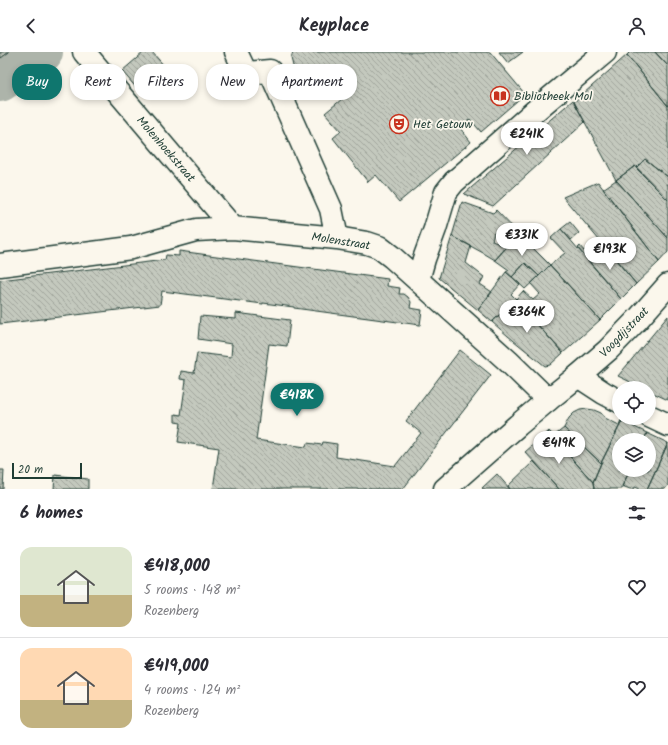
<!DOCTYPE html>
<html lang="en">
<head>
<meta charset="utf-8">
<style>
	:root { --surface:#fff; --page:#f7f7f7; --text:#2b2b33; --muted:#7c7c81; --line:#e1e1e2; --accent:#0f766e }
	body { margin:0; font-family:Kalam,sans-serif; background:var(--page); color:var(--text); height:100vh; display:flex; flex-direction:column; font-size:15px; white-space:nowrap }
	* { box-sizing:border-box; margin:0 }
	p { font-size:13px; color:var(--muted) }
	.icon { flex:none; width:22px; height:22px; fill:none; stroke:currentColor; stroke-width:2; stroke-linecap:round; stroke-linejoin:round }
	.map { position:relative; height:437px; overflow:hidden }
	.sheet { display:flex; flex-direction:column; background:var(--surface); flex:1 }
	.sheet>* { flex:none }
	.top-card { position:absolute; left:12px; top:12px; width:400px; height:36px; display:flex; gap:8px }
	.controls { position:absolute; left:612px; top:329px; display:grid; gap:8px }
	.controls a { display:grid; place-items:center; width:44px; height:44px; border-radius:50%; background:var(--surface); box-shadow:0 2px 6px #0003; font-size:20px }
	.scale { position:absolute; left:12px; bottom:10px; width:70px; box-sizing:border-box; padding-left:4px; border:2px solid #1f3d34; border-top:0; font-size:11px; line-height:14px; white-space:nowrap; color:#1f3d34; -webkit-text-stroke:3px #fbf7ec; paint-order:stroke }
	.price { position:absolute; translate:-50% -34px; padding:0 9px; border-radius:14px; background:#fff; color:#222; font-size:13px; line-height:26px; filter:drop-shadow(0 1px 2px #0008) }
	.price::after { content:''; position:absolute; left:50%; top:24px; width:12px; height:9px; margin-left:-6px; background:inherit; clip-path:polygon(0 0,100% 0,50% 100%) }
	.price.current { background:var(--accent); color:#fff }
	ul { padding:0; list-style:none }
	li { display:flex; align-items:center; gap:12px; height:100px; padding:0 20px }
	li+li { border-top:1px solid var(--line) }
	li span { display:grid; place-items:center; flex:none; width:112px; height:80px; border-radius:12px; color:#555 }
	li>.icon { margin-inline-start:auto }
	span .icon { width:48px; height:48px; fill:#fffc; stroke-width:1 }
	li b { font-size:17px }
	h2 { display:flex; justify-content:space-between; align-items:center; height:48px; padding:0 20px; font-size:17px }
	.chip { padding:0 14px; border-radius:16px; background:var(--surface); box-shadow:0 2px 6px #0003; font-size:14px; line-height:36px }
	.chip.current { background:var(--accent); color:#fff }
	header { display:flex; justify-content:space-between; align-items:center; height:52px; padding:0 20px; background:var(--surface); font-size:18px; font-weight:700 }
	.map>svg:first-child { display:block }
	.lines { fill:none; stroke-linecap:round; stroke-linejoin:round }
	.river { stroke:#adb4aa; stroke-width:42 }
	.building { fill:url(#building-back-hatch); stroke:#1f3d34 }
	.minor-casing { stroke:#1f3d34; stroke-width:25 }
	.major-casing { stroke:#1f3d34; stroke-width:25 }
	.minor { stroke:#fbf7ec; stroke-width:22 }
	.major { stroke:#fbf7ec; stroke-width:22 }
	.labels { text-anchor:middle; stroke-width:3.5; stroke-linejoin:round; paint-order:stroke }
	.poi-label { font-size:12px; fill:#1f3d34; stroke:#fbf7ec; text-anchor:start }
	.street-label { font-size:12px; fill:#1f3d34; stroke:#fbf7ec }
</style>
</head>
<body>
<header><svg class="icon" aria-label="back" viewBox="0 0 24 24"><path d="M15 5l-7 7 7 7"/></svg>Keyplace<svg class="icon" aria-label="person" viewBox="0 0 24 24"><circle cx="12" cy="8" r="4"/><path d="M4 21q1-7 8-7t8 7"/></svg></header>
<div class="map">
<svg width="668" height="437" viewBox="0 0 668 437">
	<defs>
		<pattern id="building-back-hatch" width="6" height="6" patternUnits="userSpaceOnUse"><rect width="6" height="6" fill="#c4c9be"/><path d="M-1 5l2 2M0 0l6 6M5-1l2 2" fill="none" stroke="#9fa49b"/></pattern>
	</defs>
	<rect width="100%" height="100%" fill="#fbf7ec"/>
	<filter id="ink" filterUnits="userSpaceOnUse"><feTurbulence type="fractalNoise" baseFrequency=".025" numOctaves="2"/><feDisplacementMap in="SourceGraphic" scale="8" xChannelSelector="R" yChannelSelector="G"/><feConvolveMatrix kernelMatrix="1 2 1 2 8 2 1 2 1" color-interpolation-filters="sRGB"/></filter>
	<g filter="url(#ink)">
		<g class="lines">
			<path class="river" d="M0 29 42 0"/>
		</g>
		<path class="building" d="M0 0H9L1 6Z
			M144 0H152L173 24 149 44 142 36 138 38 122 19Z
			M293 0H490L525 42 481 80 470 67 460 76 471 90 399 150 376 123 368 130 333 86 341 79 325 61 342 47 333 35 326 41 302 27 294 18 291 6Z
			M499 0H523L508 11Z
			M630 0H655L668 14V54L627 3Z
			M655 0H668V14Z
			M627 3 668 54V125L645 107 636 116 635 114 616 128 574 50Z
			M573 48 585 70 493 154 464 142Z
			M645 107 668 125V129L667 132 668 133V148L636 116Z
			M635 114 668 148V186L616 128Z
			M616 128 668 186V200L659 210 603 137Z
			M598 130 659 210 636 232 563 145Z
			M462 150 493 161 496 158 519 182 509 192 506 188 494 180 492 189 507 195 495 208 485 202 452 184Z
			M570 170 579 181 571 188 561 177Z
			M561 177 621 247 600 268 550 213 565 201 551 186Z
			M519 182 550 213 539 224 525 211 512 225 506 220 509 218 495 208 509 192Z
			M452 184 471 194 466 211 484 225 480 232 492 240 478 258 439 226Z
			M580 194 584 199 589 194 599 206 608 198 636 232 621 247 578 196Z
			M179 199 388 227 387 234 400 236 399 242H404L408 245 411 250 410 256 422 258 420 273 294 256V255L263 251V252L162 239 160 253 0 272V228L165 208 166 203 179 204Z
			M525 211 539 224 525 237 512 225Z
			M550 213 600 268 563 301 535 270 526 263 530 260 516 247 523 239 533 248 540 242 531 232Z
			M506 220 520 232 511 242 516 247 492 270 478 258Z
			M516 247 530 260 526 263 535 270 563 301 550 313 545 314 508 284 492 270Z
			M236 261 290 268 287 294 269 292 256 388 306 395 307 391 322 393 323 390 337 392 336 405 395 414 421 381 406 369 460 298 491 323 403 437H213L219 396 178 390 181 371 175 370V362L181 363 186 328 180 327 181 319 194 321 197 301 231 305 232 292 198 287 200 264 236 267Z
			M668 264V348L649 339V336H643L618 324Z
			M587 357 594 358 601 361 605 366 619 373 621 368 622 369 601 411 564 376 569 366 574 361 580 358Z
			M622 369 647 381 644 388H619V418H630L621 437H594L593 430 601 411Z
			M564 376 601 411 593 430 548 380 549 379 554 384Z
			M548 380 593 430 594 437H559L525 400Z
			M647 381 668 391 647 437H640L635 435 634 437H630L622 434 630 418H649V388H644Z
			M668 391V433L665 437H647Z
			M534 409 559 437H510L508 434Z
			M0 418H4L3 437H0Z
			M497 422 510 437H483L482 436Z
			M55 423 88 427V437H54Z"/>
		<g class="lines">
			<defs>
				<path id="minor" d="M84 0 233 176
					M236 0 246 21 270 19 331 157 337 186
					M0 213 131 196 196 178 233 176 337 186 367 191 379 195 392 205 508 309 548 348
					M418 228 424 207 435 177 446 140 454 130 543 52 605 0
					M578 324 604 341 619 349
					M649 364 668 373"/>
				<path id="major" d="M445 437 518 373 548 348 578 324 608 298 638 267 668 233"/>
			</defs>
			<use href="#minor" class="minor-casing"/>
			<use href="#major" class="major-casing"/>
			<use href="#minor" class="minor"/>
			<use href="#major" class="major"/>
		</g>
	</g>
	<defs>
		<symbol id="library-ring" viewBox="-11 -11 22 22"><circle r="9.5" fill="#fbf7ec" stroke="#c8321e" stroke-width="1.5"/><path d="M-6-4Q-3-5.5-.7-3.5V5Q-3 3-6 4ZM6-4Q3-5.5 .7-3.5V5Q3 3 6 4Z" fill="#c8321e"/></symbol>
		<symbol id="theatre-ring" viewBox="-11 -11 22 22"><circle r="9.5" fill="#fbf7ec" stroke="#c8321e" stroke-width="1.5"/><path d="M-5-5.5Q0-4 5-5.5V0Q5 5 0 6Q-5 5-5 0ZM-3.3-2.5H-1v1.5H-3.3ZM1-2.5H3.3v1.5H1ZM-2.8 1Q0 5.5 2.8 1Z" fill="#c8321e"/></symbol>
	</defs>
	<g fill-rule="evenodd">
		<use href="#library-ring" x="489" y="33" width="22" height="22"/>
		<use href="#theatre-ring" x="388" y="61" width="22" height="22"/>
	</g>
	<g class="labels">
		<g class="poi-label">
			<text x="514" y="48">Bibliotheek Mol</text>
			<text x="413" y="76">Het Getouw</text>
		</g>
		<g class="street-label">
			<text transform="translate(166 97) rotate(49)" y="4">Molenhoekstraat</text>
			<text transform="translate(341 189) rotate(9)" y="4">Molenstraat</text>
			<text transform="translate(624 280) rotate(-46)" y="4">Voogdijstraat</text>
		</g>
	</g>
</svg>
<div class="controls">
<a><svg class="icon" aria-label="locate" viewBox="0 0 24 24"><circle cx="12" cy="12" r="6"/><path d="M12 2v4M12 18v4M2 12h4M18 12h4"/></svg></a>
<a><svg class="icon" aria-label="layers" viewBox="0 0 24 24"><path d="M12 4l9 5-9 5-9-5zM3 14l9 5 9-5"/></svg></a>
</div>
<div class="scale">20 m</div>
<b class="price" style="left:527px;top:104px">€241K</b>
<b class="price" style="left:522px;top:205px">€331K</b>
<b class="price" style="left:610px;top:219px">€193K</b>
<b class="price" style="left:527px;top:282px">€364K</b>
<b class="price current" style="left:297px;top:365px">€418K</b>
<b class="price" style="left:559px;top:413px">€419K</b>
<div class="top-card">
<a class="chip current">Buy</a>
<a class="chip">Rent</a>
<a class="chip">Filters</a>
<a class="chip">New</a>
<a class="chip">Apartment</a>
</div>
</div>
<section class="sheet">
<h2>6 homes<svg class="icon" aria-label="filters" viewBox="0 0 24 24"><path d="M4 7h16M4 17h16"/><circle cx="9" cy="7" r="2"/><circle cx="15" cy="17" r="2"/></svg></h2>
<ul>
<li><span style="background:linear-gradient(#dfe7d0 60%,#c2b280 0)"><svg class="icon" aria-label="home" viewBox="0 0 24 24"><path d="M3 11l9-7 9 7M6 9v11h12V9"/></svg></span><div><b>€418,000</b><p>5 rooms · 148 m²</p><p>Rozenberg</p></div><svg class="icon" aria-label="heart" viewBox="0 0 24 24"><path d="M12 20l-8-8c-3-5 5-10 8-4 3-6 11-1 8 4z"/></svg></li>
<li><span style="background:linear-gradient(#ffd9b3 65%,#c2b280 0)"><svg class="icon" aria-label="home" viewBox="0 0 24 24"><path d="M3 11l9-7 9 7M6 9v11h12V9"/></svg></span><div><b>€419,000</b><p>4 rooms · 124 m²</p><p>Rozenberg</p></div><svg class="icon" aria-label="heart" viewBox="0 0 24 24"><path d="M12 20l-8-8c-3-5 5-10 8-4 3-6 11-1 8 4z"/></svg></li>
</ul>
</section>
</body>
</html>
